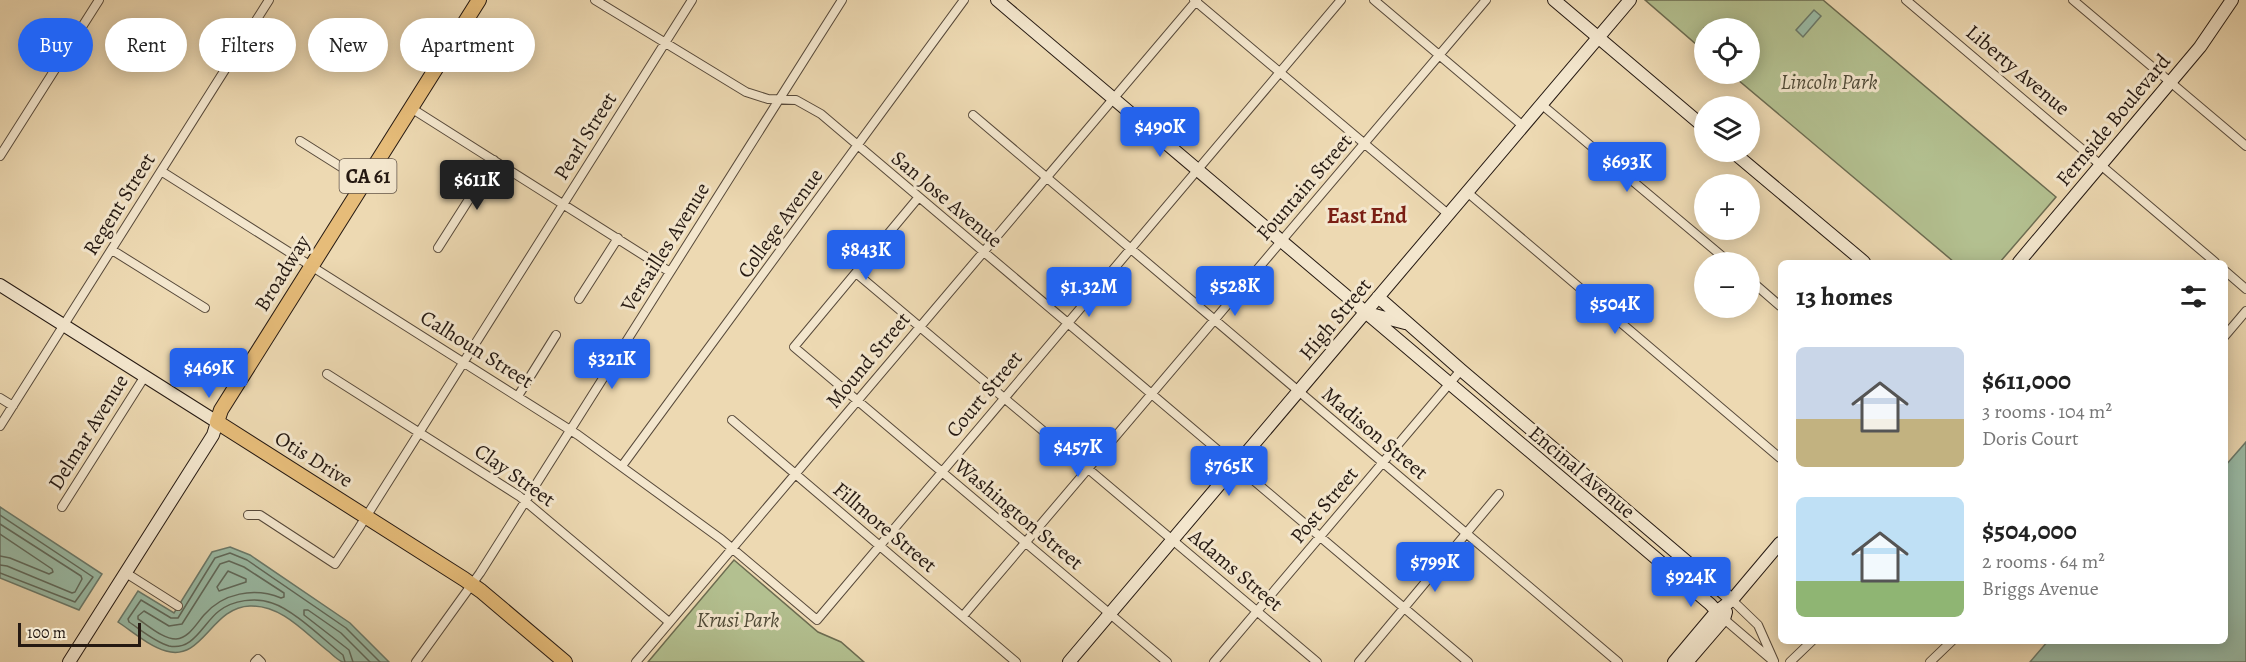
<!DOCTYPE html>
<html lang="en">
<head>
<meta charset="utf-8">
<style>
	:root { --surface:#fff; --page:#f6f6f6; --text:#222; --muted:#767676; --accent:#2563eb }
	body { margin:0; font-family:Alegreya,serif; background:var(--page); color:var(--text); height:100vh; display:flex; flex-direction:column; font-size:22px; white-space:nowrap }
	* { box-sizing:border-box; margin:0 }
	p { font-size:20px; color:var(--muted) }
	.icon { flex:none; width:33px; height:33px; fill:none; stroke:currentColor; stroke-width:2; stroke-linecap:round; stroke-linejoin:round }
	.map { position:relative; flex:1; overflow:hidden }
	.panel { position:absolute; left:1778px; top:260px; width:450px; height:384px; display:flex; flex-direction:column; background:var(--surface); border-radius:9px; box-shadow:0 3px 15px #0003 }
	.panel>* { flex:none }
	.hud { position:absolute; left:18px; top:18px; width:570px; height:54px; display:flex; gap:12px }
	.buttons { position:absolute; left:1694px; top:18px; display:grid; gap:12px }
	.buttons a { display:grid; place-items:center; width:66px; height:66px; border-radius:50%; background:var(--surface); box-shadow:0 3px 15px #0003; font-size:30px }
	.scale { position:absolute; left:18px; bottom:15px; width:123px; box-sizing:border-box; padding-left:6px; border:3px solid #251912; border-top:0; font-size:16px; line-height:21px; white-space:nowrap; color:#251912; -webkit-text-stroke:4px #f3e6cd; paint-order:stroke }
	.price { position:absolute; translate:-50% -51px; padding:0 14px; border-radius:6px; background:var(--accent); color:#fff; font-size:20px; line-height:39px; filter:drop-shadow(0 2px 3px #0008) }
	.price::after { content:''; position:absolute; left:50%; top:36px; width:18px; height:14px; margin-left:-9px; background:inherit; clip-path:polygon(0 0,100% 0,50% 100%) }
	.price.active { background:#222; color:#fff }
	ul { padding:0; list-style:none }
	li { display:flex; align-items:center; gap:18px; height:150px; padding:0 18px }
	li span { display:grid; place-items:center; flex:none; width:168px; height:120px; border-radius:9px; color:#555 }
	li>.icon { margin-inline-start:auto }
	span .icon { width:72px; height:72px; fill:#fffc; stroke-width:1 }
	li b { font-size:26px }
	h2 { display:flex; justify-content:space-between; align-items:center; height:72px; padding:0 18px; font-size:26px }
	.pill { padding:0 21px; border-radius:27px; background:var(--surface); box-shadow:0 3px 15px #0003; font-size:21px; line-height:54px }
	.pill.active { background:var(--accent); color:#fff }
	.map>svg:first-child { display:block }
	.green { fill:#b3c090; stroke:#6c6c51; stroke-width:1.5 }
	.water { fill:#9abba6; stroke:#6b7a6b; stroke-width:1.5 }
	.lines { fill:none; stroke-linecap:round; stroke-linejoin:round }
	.shore { stroke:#606a5c; stroke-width:1.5 }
	.street-casing { stroke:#57493a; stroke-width:10 }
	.secondary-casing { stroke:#251912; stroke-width:14 }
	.primary-casing { stroke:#251912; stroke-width:16 }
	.street { stroke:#f3e6cd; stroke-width:8 }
	.secondary { stroke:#f3e6cd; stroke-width:12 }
	.primary { stroke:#e6bc79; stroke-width:14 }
	.labels { text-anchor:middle; stroke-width:6; stroke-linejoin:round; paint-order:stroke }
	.shield { fill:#f3e6cd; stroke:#63564a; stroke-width:1.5 }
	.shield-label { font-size:20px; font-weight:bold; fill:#251912 }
	.street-label { font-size:21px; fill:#251912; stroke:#f3e6cd }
	.park-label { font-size:21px; font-style:italic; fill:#504b38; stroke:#f3e6cd }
	.neighbourhood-label { font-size:22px; font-weight:bold; fill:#7a1f14; stroke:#f3e6cd }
</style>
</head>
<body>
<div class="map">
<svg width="2246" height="662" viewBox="0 0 2246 662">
	<rect width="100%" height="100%" fill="#edd9b2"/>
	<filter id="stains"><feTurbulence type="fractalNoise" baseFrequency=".00333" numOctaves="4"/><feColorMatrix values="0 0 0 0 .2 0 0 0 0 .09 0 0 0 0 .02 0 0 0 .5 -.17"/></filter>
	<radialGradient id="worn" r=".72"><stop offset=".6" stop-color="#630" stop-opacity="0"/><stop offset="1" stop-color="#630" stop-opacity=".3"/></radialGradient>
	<path class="green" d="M1645 0H1823L2056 197 2000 262H1954L1731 74H1749V28H1704V51Z
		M734 560 818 632 841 642 864 662H648Z"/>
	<path class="water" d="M1814 10 1821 16 1803 37 1796 30Z
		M2246 442V662H2030L2048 641 2224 640 2225 466Z
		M0 507 102 574 79 610 0 578Z
		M230 547 250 555 350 623 389 662C377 662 353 662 343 662 338 661 332 654 328 651 305 633 282 605 250 606 211 607 203 662 166 651 149 646 133 632 118 622L138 591 174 613 212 552Z"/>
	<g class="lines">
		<path class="shore" d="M0 515 93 577 75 602 0 573
			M0 524 81 576 82 579 75 592 72 593 7 566 0 565
			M0 534 52 569 53 572 49 574 10 558 0 556
			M229 561 244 567 284 593V597L281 598C254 587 223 593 204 615 196 624 189 638 176 639 163 639 149 626 138 619V616L144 611 169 626 182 624 220 564Z
			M228 571 246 579V582L219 591 217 587Z
			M345 662 343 655C324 640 294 610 272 603 256 597 233 600 219 611 203 623 194 651 169 646 155 642 141 630 129 622L128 619 141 600 171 618H178L215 558 230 553 247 560 346 628 380 662
			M353 662 349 650 304 615V610H308L341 633 370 662"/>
		<defs>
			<path id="street" d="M595 0 746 92 768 99 796 100 821 114 1468 662
				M1194 0 1448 214
				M1374 0 1523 126
				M1906 0 2215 262
				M2073 0 2246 146
				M1541 104 1729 262
				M411 108 670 272
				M973 115 1618 662
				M300 141 365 182
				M0 156 99 0
				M161 171 578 435 721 539 817 620 1341 0
				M1467 192 1780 458
				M918 198 794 347 1167 662
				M438 248 494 160
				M112 250 205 308
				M2224 270 2246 289
				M856 273 1317 662
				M1749 279 1780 306
				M579 299 618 238
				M2224 337 2246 311
				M327 374 519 496 669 622
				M518 396 556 335
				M0 398 13 406
				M732 420 1016 662
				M0 426 269 0
				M622 466 964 0
				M62 507 145 376
				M248 515H260L335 564 359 528 692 0
				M126 573 178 606
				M1732 600 1758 625 1774 661
				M963 616 1486 0
				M1724 619 1772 660
				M255 662 258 659 261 662
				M416 662 480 573 842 0
				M636 662 1197 0
				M1214 662 1461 370
				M1359 662 1499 494
				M1790 662 1813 640
				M1930 662 1953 640"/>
			<path id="secondary" d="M997 0 1710 604 1724 619
				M1554 0 1704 127
				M1733 152 1864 262
				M2019 262 2200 47 2232 0
				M0 285 217 422 213 435 69 662
				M1378 297 1461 370 1732 600
				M1367 313 1405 323
				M1069 662 1630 0
				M1674 662 1716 612 1732 600 1780 543
				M1687 662 1724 619 1726 612"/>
			<path id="primary" d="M479 0 221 410 217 422 464 579 481 591 565 662"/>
		</defs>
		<use href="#street" class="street-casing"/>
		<use href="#secondary" class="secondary-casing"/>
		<use href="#primary" class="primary-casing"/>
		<use href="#street" class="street"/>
		<use href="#secondary" class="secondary"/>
		<use href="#primary" class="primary"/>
	</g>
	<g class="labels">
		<rect class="shield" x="339.5" y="159" width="57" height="34" rx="4.5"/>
		<g class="shield-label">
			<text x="368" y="183">CA 61</text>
		</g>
		<g class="street-label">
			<text transform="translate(2018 70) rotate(40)" y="7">Liberty Avenue</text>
			<text transform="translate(2113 120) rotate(-50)" y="7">Fernside Boulevard</text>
			<text transform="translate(585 136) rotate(-58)" y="7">Pearl Street</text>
			<text transform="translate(1304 187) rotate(-49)" y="7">Fountain Street</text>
			<text transform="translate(947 199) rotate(40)" y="7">San Jose Avenue</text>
			<text transform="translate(119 204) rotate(-58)" y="7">Regent Street</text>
			<text transform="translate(780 223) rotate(-54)" y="7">College Avenue</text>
			<text transform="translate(665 247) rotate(-58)" y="7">Versailles Avenue</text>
			<text transform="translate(282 273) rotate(-58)" y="7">Broadway</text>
			<text transform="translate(1335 319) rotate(-50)" y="7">High Street</text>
			<text transform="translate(477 349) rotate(32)" y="7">Calhoun Street</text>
			<text transform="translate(868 360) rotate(-50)" y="7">Mound Street</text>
			<text transform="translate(984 394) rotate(-50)" y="7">Court Street</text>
			<text transform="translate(88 432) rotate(-58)" y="7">Delmar Avenue</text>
			<text transform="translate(1375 433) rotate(40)" y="7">Madison Street</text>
			<text transform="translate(314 459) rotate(32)" y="7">Otis Drive</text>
			<text transform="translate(1582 472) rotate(40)" y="7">Encinal Avenue</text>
			<text transform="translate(515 475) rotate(35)" y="7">Clay Street</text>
			<text transform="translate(1324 505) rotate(-50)" y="7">Post Street</text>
			<text transform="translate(1019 514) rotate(40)" y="7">Washington Street</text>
			<text transform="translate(885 527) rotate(40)" y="7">Fillmore Street</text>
			<text transform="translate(1236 570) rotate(40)" y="7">Adams Street</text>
		</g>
		<g class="park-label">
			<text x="1829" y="89">Lincoln Park</text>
			<text x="738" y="627">Krusi Park</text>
		</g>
		<g class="neighbourhood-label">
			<text x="1367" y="223">East End</text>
		</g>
	</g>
	<rect width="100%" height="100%" filter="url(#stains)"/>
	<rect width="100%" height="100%" fill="url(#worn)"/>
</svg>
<div class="buttons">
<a><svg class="icon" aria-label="locate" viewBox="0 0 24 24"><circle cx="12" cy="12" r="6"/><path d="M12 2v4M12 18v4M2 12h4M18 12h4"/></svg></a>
<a><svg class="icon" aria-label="layers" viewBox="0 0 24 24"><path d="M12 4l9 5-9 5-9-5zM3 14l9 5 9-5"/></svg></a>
<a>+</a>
<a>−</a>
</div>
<div class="scale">100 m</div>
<b class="price" style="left:1160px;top:158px">$490K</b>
<b class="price" style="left:1627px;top:193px">$693K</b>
<b class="price active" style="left:477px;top:211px">$611K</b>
<b class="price" style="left:866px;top:281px">$843K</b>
<b class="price" style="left:1235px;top:317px">$528K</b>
<b class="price" style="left:1089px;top:318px">$1.32M</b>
<b class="price" style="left:1615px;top:335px">$504K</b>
<b class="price" style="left:612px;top:390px">$321K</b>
<b class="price" style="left:209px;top:399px">$469K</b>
<b class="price" style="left:1078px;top:478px">$457K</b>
<b class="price" style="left:1229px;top:497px">$765K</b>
<b class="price" style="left:1435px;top:593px">$799K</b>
<b class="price" style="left:1691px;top:608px">$924K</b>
<div class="hud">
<a class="pill active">Buy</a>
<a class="pill">Rent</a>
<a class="pill">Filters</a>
<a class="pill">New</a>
<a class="pill">Apartment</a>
</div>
<section class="panel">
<h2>13 homes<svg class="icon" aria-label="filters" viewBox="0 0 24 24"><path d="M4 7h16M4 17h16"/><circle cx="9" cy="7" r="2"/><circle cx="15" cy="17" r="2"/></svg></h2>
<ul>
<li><span style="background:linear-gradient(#c9d6e8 60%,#c2b280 0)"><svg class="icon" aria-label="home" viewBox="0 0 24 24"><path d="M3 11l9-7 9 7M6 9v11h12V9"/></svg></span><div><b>$611,000</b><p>3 rooms · 104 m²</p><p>Doris Court</p></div></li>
<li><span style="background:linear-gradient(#bfe0f5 70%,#8fb573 0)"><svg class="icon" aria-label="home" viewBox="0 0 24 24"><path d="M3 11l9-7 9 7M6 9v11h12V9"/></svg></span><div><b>$504,000</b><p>2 rooms · 64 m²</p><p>Briggs Avenue</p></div></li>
</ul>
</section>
</div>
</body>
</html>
